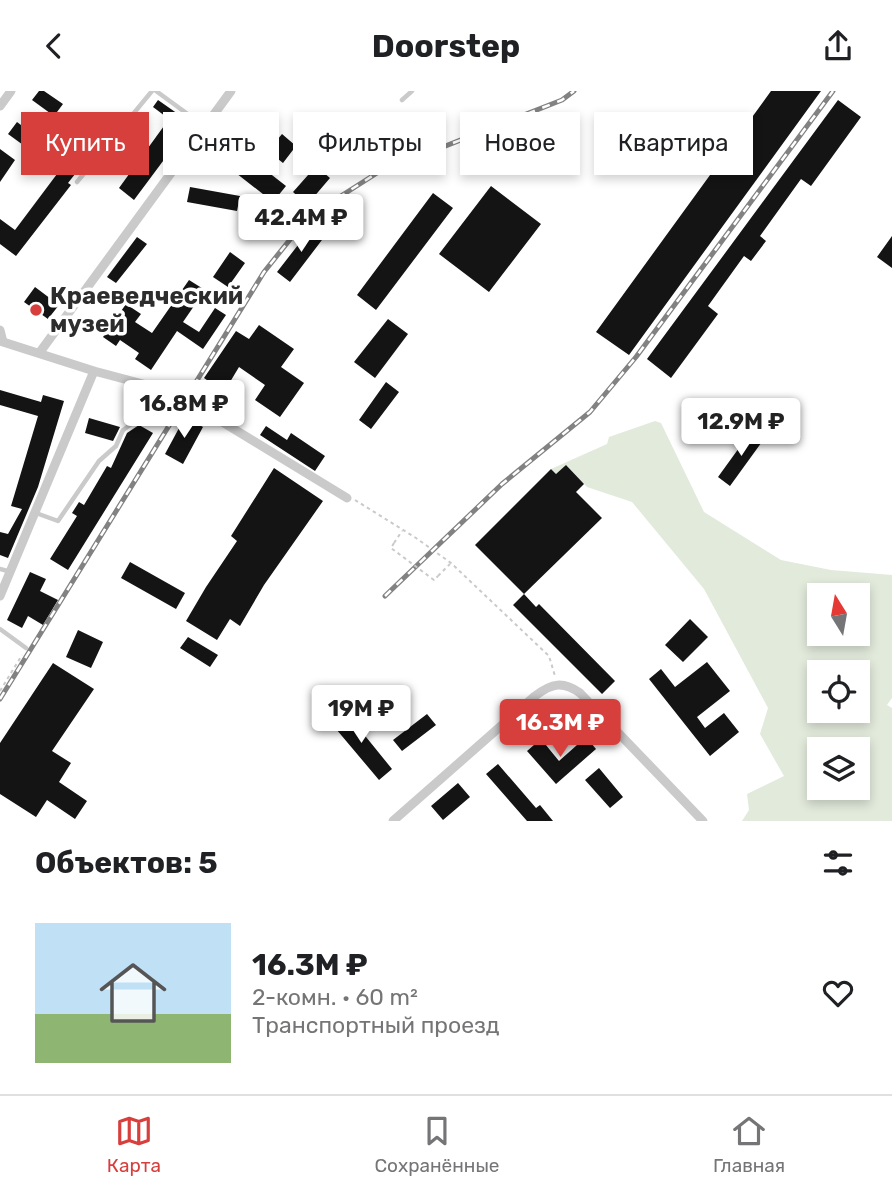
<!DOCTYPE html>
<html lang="ru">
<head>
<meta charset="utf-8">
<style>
	:root { --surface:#fff; --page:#f2f2f2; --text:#202124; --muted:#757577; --line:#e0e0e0; --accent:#d73f3d }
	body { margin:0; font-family:Rubik,sans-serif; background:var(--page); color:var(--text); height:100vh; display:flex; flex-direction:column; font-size:26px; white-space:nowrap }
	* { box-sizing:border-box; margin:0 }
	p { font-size:23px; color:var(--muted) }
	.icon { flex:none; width:38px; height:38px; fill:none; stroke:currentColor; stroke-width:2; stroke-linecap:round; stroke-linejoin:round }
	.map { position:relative; height:730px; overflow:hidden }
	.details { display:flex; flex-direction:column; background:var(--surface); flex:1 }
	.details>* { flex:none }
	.top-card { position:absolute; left:21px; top:21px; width:850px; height:63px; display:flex; gap:14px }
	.needle { width:46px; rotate:349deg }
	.buttons { position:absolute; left:807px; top:492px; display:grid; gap:14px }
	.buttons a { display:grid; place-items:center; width:63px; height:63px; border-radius:0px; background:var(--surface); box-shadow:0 4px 10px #0003; font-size:35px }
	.price { position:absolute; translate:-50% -60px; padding:0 16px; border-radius:7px; background:#fff; color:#222; font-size:23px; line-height:46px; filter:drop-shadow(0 2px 4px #0008) }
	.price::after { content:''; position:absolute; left:50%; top:42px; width:21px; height:16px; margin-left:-10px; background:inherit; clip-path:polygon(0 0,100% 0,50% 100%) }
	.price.on { background:var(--accent); color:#fff }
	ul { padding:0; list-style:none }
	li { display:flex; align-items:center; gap:21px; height:175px; padding:0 35px }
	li+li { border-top:2px solid var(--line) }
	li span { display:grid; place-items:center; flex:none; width:196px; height:140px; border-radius:0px; color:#555 }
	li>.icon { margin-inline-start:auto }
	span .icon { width:84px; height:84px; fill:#fffc; stroke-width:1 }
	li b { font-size:30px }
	h2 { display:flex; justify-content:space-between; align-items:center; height:84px; padding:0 35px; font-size:30px }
	.tag { padding:0 24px; border-radius:0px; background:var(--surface); box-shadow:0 4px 10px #0003; font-size:24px; line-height:63px }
	.tag.on { background:var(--accent); color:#fff }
	header { display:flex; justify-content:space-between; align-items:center; height:91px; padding:0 35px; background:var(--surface); font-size:32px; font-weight:700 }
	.tab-bar { display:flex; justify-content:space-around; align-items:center; height:98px; border-top:2px solid var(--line); background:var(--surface); font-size:19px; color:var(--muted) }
	.tab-bar a { display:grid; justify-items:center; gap:4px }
	.tab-bar .on { color:var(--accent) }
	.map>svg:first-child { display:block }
	.green { fill:#e2eadc; fill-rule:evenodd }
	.building { fill:#141414 }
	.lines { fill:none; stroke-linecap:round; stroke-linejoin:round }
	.path { stroke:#cacaca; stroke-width:2; stroke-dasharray:3.5 3.5; stroke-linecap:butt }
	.service { stroke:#cacaca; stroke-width:4.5 }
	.minor { stroke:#cacaca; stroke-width:9 }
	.rail-casing { stroke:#828282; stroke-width:5 }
	.rail { stroke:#fff; stroke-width:2.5; stroke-dasharray:8; stroke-linecap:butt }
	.path-bridge { stroke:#cacaca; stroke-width:2; stroke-dasharray:3.5 3.5; stroke-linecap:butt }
	.poi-dot { fill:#d73f3d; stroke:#fff; stroke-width:2.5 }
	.labels { text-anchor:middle; stroke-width:7; stroke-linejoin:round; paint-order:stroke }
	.poi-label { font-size:24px; font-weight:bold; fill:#2d2d2d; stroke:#fff; text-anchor:start }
</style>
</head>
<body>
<header><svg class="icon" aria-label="back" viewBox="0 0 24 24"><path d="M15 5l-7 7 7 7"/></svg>Doorstep<svg class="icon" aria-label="share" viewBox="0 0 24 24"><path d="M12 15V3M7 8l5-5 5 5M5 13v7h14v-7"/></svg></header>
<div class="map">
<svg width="892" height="730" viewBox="0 0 892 730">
	<rect width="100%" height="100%" fill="#fff"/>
	<path class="green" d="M655 330 661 332 704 421 781 469 831 479 892 484V607L887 614 892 617V730H742L749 719 747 703 784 685 760 643 768 617 704 498 632 411 587 396 566 374 556 383 551 378 607 353 609 346ZM819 504H858V542H819ZM819 581H858V620H819ZM819 658H858V696H819Z"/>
	<path class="building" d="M39 0H44L63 13 54 25 32 9Z
		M771 0H821L629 264 596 241Z
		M158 9 188 30 166 60 169 62 134 109 119 97 169 28 153 16Z
		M838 9 861 26 811 95 801 88 760 145 766 150 751 170 744 165 708 215 718 223 671 287 647 268Z
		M17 31 38 47 30 59 8 43Z
		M427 31 436 46 398 66 390 51Z
		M85 37 101 50 68 92 71 94 16 165 0 153V128L15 139 60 79 57 74Z
		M282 43 296 55 283 72 268 60Z
		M226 48 286 95 273 111 213 64Z
		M0 58 15 69 0 91Z
		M316 75 330 87 307 114 293 101Z
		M491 95 541 133 489 201 439 163Z
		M190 96 240 105 237 120 187 111Z
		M433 102 453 117 376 219 357 204Z
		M312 136 325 145 290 191 277 181Z
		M892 145V177L877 166Z
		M137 146 147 153 116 192 107 186Z
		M230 161 245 172 228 196 213 186Z
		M189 189 205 199 183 231 199 241 215 217 226 224 203 258 177 240 151 279 135 268 139 262 120 249 116 255 103 246 126 213 141 223 135 231 152 242Z
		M35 196 59 214 48 228 24 211Z
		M388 228 408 243 375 287 354 271Z
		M259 234 294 258 281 276 304 292 280 326 255 309 265 294 239 276 224 301 204 287 236 240 249 248Z
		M386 291 399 301 371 338 359 329Z
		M0 299 41 311 43 304 64 310 38 396 8 467 0 464V441L8 443 22 418 11 415 38 325 0 314Z
		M185 326 203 336 183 373 165 363Z
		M89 327 120 336 113 350 85 342Z
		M139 334 153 342 68 479 50 468 77 425 72 422 79 411 84 414 107 375 111 377 127 342Z
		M266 335 287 349 291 342 325 365 315 380 260 344Z
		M752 339 764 348 730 395 718 386Z
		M566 374 584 393 576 401 602 427 524 503 475 454 551 378 556 383Z
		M274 377 323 410 264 494 240 535 230 528 217 549 186 530 206 496 237 450 231 445Z
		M130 471 185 502 176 518 121 487Z
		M30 481 46 488 40 500 58 509 43 534 28 525 22 537 7 529Z
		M524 503 536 516 539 513 615 590 602 603 513 514Z
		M690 528 708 546 683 571 665 554Z
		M78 539 103 551 91 577 66 566Z
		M188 546 218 564 210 576 180 557Z
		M707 571 730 600 697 626 705 637 724 622 739 641 710 665 649 588 661 578 675 596Z
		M53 572 94 598 52 660 71 672 59 691 87 710 75 728 47 709 36 726 0 703V652Z
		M345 620 392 678 379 689 331 632Z
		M427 623 436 634 402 660 393 649Z
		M586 646 596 658 556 693 527 660 541 648 559 670Z
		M498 673 536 717 540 714 553 730H527L486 683Z
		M599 677 623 706 610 717 585 689Z
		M458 692 470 706 443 729 431 715Z"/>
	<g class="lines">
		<path class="path" d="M355 409 416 447 451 472 549 565 555 585
			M394 452 402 440
			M438 485 450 473
			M0 600 22 564"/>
		<path class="service" d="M156 0 204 35
			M402 9 412 0
			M77 91 152 0
			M36 422 58 430 99 370 116 355 123 339 143 325 158 298
			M0 478 11 481
			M0 538 26 557"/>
		<path class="minor" d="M0 15 11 0
			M0 239 3 251
			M0 250 94 280 173 301 347 407
			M40 261 231 0
			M0 505 94 280
			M393 730 535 605C552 592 563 590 580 602L703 730"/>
		<defs>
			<path id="rail" d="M385 505 502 393 590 321 636 266 833 0
				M0 608 264 181 308 126 377 82 562 9 574 0"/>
		</defs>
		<use href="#rail" class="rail-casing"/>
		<use href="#rail" class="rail"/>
		<path class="path-bridge" d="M394 452 391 457 434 489 438 485"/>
	</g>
	<circle class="poi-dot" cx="36" cy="219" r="7"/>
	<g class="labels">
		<g class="poi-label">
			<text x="50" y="213">Краеведческий<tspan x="50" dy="28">музей</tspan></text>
		</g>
	</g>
</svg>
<div class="buttons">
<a><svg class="needle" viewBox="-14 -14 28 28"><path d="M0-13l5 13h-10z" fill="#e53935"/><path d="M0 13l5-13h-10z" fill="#757577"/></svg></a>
<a><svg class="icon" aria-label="locate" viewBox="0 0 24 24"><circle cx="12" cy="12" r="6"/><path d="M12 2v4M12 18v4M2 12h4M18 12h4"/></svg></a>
<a><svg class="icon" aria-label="layers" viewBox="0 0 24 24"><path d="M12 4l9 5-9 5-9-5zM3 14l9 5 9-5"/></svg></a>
</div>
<b class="price" style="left:301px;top:163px">42.4M ₽</b>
<b class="price" style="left:184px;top:349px">16.8M ₽</b>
<b class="price" style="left:741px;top:367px">12.9M ₽</b>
<b class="price" style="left:361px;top:654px">19M ₽</b>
<b class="price on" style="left:560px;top:668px">16.3M ₽</b>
<div class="top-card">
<a class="tag on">Купить</a>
<a class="tag">Снять</a>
<a class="tag">Фильтры</a>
<a class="tag">Новое</a>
<a class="tag">Квартира</a>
</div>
</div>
<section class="details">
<h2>Объектов: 5<svg class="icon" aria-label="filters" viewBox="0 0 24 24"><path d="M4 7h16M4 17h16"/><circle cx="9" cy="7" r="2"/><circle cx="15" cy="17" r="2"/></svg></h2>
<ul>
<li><span style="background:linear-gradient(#bfe0f5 65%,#8fb573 0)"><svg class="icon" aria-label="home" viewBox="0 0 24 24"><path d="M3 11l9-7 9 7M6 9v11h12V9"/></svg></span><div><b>16.3M ₽</b><p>2-комн. · 60 m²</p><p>Транспортный проезд</p></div><svg class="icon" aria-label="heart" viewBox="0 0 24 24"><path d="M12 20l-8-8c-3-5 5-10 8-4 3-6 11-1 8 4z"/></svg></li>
</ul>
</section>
<nav class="tab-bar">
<a class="on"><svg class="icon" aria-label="map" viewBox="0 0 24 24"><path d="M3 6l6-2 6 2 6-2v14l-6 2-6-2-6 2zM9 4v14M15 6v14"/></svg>Карта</a>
<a><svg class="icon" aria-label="saved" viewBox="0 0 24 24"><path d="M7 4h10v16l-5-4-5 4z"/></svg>Сохранённые</a>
<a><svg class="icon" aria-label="home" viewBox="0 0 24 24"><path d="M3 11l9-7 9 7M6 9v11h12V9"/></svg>Главная</a>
</nav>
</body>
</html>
